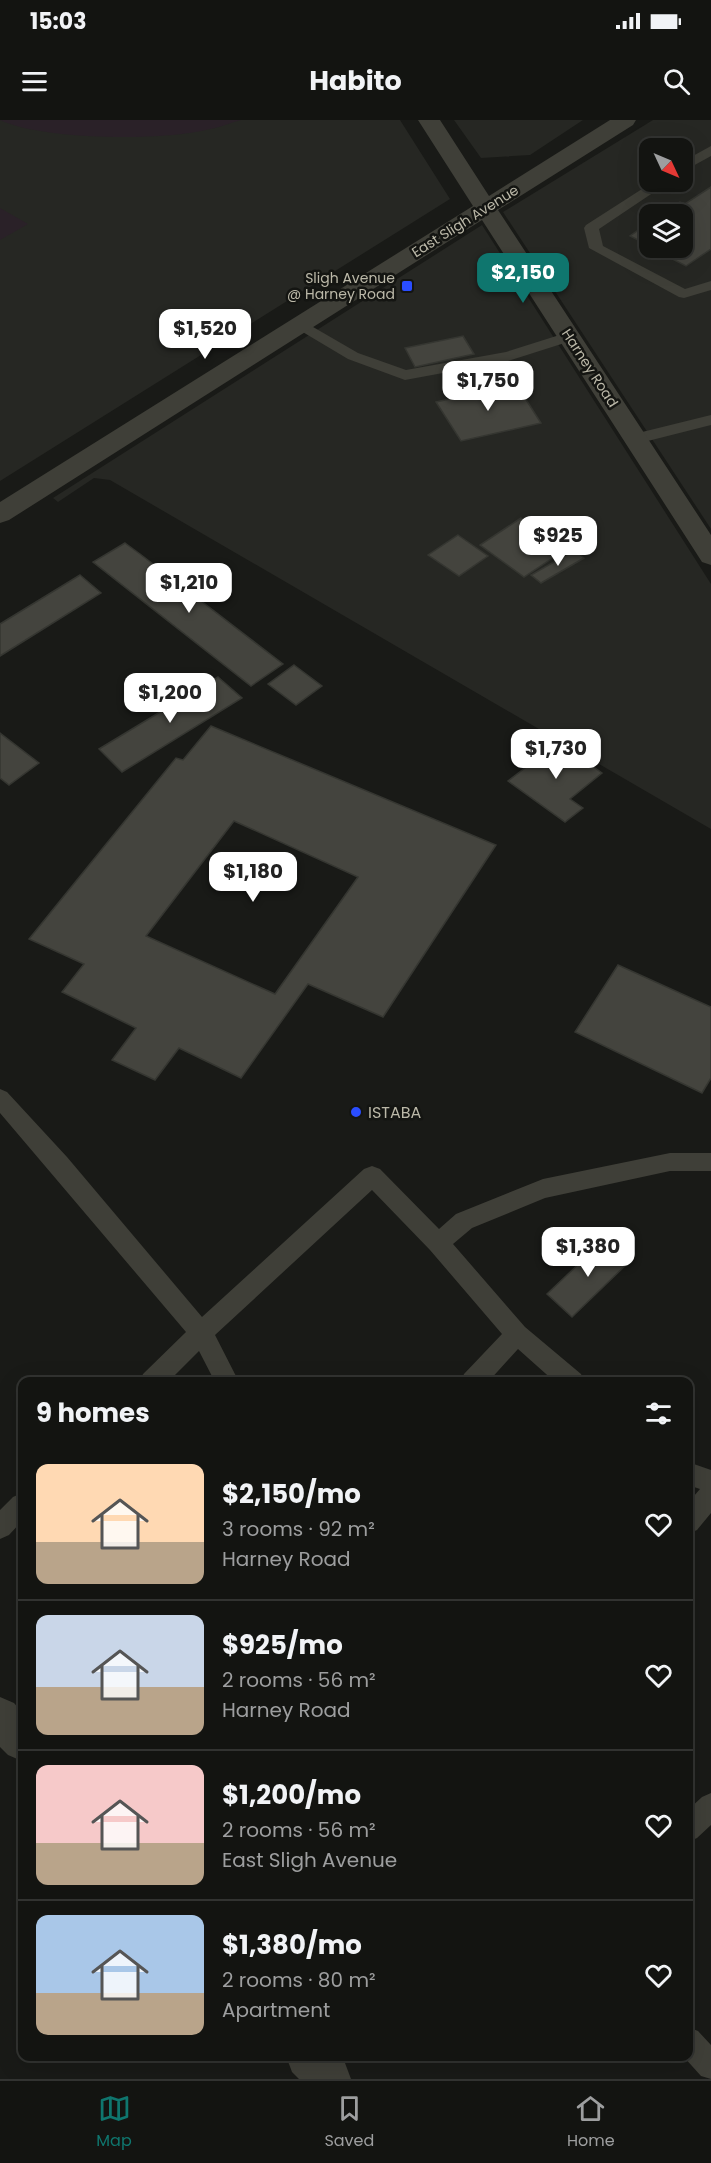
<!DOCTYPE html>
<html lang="en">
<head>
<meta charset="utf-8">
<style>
	:root { --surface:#131411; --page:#1c1d1a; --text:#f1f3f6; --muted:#9d9e9f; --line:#323331; --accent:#0f766e }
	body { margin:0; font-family:Poppins,sans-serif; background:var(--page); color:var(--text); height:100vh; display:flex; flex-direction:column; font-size:22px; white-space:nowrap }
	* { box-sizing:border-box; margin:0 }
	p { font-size:20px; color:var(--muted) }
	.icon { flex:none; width:33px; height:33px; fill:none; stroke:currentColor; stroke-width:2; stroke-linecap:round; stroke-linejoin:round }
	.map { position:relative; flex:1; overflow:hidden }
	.panel { position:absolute; left:18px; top:1257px; width:675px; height:684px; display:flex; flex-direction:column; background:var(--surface); border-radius:12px; box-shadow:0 6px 24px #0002,0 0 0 2px var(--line) }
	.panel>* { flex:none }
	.needle { width:39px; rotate:134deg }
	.buttons { position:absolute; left:639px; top:18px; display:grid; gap:12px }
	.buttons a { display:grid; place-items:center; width:54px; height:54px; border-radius:12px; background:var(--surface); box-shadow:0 6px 24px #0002,0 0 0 2px var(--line); font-size:30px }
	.price { position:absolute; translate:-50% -51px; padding:0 14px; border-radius:12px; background:#fff; color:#222; font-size:20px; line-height:39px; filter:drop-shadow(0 2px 3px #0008) }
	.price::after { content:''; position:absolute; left:50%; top:36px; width:18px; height:14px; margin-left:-9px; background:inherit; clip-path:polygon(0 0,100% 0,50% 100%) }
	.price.active { background:var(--accent); color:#fff }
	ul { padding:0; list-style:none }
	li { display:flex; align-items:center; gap:18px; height:150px; padding:0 18px }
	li+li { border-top:2px solid var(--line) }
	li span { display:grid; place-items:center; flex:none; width:168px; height:120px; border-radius:12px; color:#555 }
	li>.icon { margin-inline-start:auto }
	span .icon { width:72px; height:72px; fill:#fffc; stroke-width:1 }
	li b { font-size:26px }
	h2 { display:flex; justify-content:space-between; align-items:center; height:72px; padding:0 18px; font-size:26px }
	.status { display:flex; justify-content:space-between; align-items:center; height:42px; padding:0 30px; background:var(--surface); direction:ltr }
	.status svg { height:16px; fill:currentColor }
	header { display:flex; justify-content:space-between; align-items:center; height:78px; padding:0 18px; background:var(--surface); font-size:27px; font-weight:700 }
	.dock { display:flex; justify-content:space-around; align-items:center; height:84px; border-top:2px solid var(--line); background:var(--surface); font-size:16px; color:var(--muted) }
	.dock a { display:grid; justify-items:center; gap:3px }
	.dock .active { color:var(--accent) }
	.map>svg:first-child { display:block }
	.built { fill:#262723; fill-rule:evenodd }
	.green { fill:#2a2128 }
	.building { fill:#44443e; stroke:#353631; stroke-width:1.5; fill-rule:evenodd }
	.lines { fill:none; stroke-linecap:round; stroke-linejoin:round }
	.service { fill:#3f3f38; fill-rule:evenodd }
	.minor { fill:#3f3f38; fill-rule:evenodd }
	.tertiary { fill:#3f3f38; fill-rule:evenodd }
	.poi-dot { fill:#2a4dff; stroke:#141512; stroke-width:2 }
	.labels { text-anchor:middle; stroke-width:5; stroke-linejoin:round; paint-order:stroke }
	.far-street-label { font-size:14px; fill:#bbb8a8; stroke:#141512 }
	.far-poi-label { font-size:14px; fill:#bbb8a8; stroke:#141512; text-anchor:end }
	.poi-label { font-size:16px; fill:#bbb8a8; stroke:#141512; text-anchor:start }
</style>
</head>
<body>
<div class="status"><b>15:03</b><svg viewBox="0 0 49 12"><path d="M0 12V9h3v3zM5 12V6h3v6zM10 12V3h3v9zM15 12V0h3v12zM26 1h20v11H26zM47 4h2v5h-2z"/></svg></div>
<header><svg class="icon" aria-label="menu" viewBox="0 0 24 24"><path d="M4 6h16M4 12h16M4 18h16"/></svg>Habito<svg class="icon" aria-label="search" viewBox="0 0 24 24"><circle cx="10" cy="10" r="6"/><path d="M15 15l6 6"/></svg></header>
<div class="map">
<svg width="711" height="1959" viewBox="0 0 711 1959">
	<rect width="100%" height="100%" fill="#191a17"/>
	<path class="built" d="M0 0H400L450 79 0 361Z
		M454 0H583L530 35 481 38Z
		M653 0H711V409L503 92ZM650 28H682V62H650ZM650 94H682V128H650Z
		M482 105 711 464V709L110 360 94 358 58 382 53 378Z"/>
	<path class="green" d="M0 0H241C230 3 218 8 206 10 160 21 42 20 0 0Z
		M0 88 28 104 0 120Z"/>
	<path class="building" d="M711 67V129L686 146 651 128H682V94H661L680 82 685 84Z
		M650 102V126L630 116Z
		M463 216 474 234 415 247 405 228Z
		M516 264 541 303 461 321 436 282Z
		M521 398 566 429 524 457 480 425Z
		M458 415 488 436 459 456 428 435Z
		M125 423 140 434 283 544 251 566 93 442Z
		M575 430 584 438 541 463 531 455Z
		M80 455 101 473 0 536V504Z
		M294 545 322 566 296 585 268 564Z
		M218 557 242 578 122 652 99 629Z
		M211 606 496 725 383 897 308 864 241 958 179 928 155 960 112 940 136 908 62 872 84 844 29 819 176 638 183 640ZM234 701 358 757 275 874 146 816Z
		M0 613 39 643 9 665 0 658Z
		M559 622 602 653 570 679 583 688 565 702 508 661Z
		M618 845 711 887V958L702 973 575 912Z
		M605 1119 630 1141 572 1197 547 1174Z"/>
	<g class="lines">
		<path class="service" d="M711 26V36L682 52V42Z
			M653 62H669L599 109 603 126 685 169 711 161V170L684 178 679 177 589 128 584 108 586 105Z
			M301 200 358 233 406 250 506 232 569 212 577 217 574 220 508 241 405 260 348 239 296 208 293 205 296 202Z
			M711 295V305L636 324 630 323 628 319 630 315Z
			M0 969 7 972 67 1037 202 1197 364 1049 372 1046 380 1049 439 1109 456 1094 543 1059 670 1033H711V1051H670L545 1078 472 1108 453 1124 525 1207 581 1254 584 1262H555L518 1229 488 1262H461L464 1254 502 1214 430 1130 372 1070 215 1215 239 1262H215L199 1231 168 1262H140L143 1254 186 1212 0 993Z
			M688 1342 711 1350V1393L697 1410 688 1414V1383L700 1369 688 1365Z
			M22 1373V1401L9 1415 0 1419V1390L13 1377Z
			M711 1673V1705L697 1718 688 1722V1690L702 1677Z
			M688 1907 698 1911 711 1925V1959L701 1956 683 1936H688Z"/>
		<path class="minor" d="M0 1577 14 1583 22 1592V1641L8 1635 0 1627Z
			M286 1936H339L345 1943 351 1959H299L292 1952Z"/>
		<path class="tertiary" d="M418 0H440L489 76 610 0H636L633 5 498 90 711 415V445L702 442 482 100 9 400 0 403V382L473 86Z"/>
	</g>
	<g class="poi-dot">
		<rect x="401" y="160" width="12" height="12" rx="3"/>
		<circle cx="356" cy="992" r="6"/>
	</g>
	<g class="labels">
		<g class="far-street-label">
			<text transform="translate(465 101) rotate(-32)" y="5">East Sligh Avenue</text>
			<text transform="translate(590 248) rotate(57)" y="5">Harney Road</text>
		</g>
		<g class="far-poi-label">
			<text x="395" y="163">Sligh Avenue<tspan x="395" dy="16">@ Harney Road</tspan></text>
		</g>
		<g class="poi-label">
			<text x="368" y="998">ISTABA</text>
		</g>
	</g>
</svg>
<div class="buttons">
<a><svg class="needle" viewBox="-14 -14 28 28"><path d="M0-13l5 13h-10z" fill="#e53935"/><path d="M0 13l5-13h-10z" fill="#9d9e9f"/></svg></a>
<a><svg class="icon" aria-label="layers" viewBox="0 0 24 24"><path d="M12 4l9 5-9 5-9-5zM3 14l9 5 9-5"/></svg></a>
</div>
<b class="price active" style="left:523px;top:184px">$2,150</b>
<b class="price" style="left:205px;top:240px">$1,520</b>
<b class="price" style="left:488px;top:292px">$1,750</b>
<b class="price" style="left:558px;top:447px">$925</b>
<b class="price" style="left:189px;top:494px">$1,210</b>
<b class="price" style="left:170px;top:604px">$1,200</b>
<b class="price" style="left:556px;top:660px">$1,730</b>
<b class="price" style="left:253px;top:783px">$1,180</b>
<b class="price" style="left:588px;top:1158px">$1,380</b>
<section class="panel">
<h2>9 homes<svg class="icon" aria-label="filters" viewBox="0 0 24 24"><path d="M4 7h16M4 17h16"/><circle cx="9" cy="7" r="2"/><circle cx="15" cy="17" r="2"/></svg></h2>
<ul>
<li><span style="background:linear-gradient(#ffd9b3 65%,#b9a48a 0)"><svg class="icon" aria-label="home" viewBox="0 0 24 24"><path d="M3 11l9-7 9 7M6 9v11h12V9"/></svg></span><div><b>$2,150/mo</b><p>3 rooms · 92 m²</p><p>Harney Road</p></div><svg class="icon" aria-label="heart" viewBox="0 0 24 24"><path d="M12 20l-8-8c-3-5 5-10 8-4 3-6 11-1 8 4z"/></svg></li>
<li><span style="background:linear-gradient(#c9d6e8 60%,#b9a48a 0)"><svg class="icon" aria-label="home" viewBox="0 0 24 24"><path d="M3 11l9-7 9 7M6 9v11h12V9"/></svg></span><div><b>$925/mo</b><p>2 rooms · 56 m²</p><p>Harney Road</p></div><svg class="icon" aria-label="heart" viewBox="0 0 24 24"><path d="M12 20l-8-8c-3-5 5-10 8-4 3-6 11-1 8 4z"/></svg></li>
<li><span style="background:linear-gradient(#f6c9c9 65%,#b9a48a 0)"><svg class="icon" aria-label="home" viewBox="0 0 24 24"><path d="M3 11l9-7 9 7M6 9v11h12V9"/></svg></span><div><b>$1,200/mo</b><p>2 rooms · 56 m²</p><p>East Sligh Avenue</p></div><svg class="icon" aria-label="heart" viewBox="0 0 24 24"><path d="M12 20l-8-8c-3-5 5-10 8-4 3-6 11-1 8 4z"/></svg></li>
<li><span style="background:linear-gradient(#a9c7e8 65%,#b9a48a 0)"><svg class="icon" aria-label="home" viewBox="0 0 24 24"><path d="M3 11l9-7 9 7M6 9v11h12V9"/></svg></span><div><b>$1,380/mo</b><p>2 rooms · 80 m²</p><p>Apartment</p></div><svg class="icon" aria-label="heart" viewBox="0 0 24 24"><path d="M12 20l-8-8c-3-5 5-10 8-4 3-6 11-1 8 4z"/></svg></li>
</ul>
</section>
</div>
<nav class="dock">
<a class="active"><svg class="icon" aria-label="map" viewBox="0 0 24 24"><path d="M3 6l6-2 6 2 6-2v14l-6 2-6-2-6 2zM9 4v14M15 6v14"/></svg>Map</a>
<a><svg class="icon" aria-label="saved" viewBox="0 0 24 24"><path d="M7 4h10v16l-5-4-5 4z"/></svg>Saved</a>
<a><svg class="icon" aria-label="home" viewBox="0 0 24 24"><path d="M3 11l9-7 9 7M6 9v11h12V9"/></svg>Home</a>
</nav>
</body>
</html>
